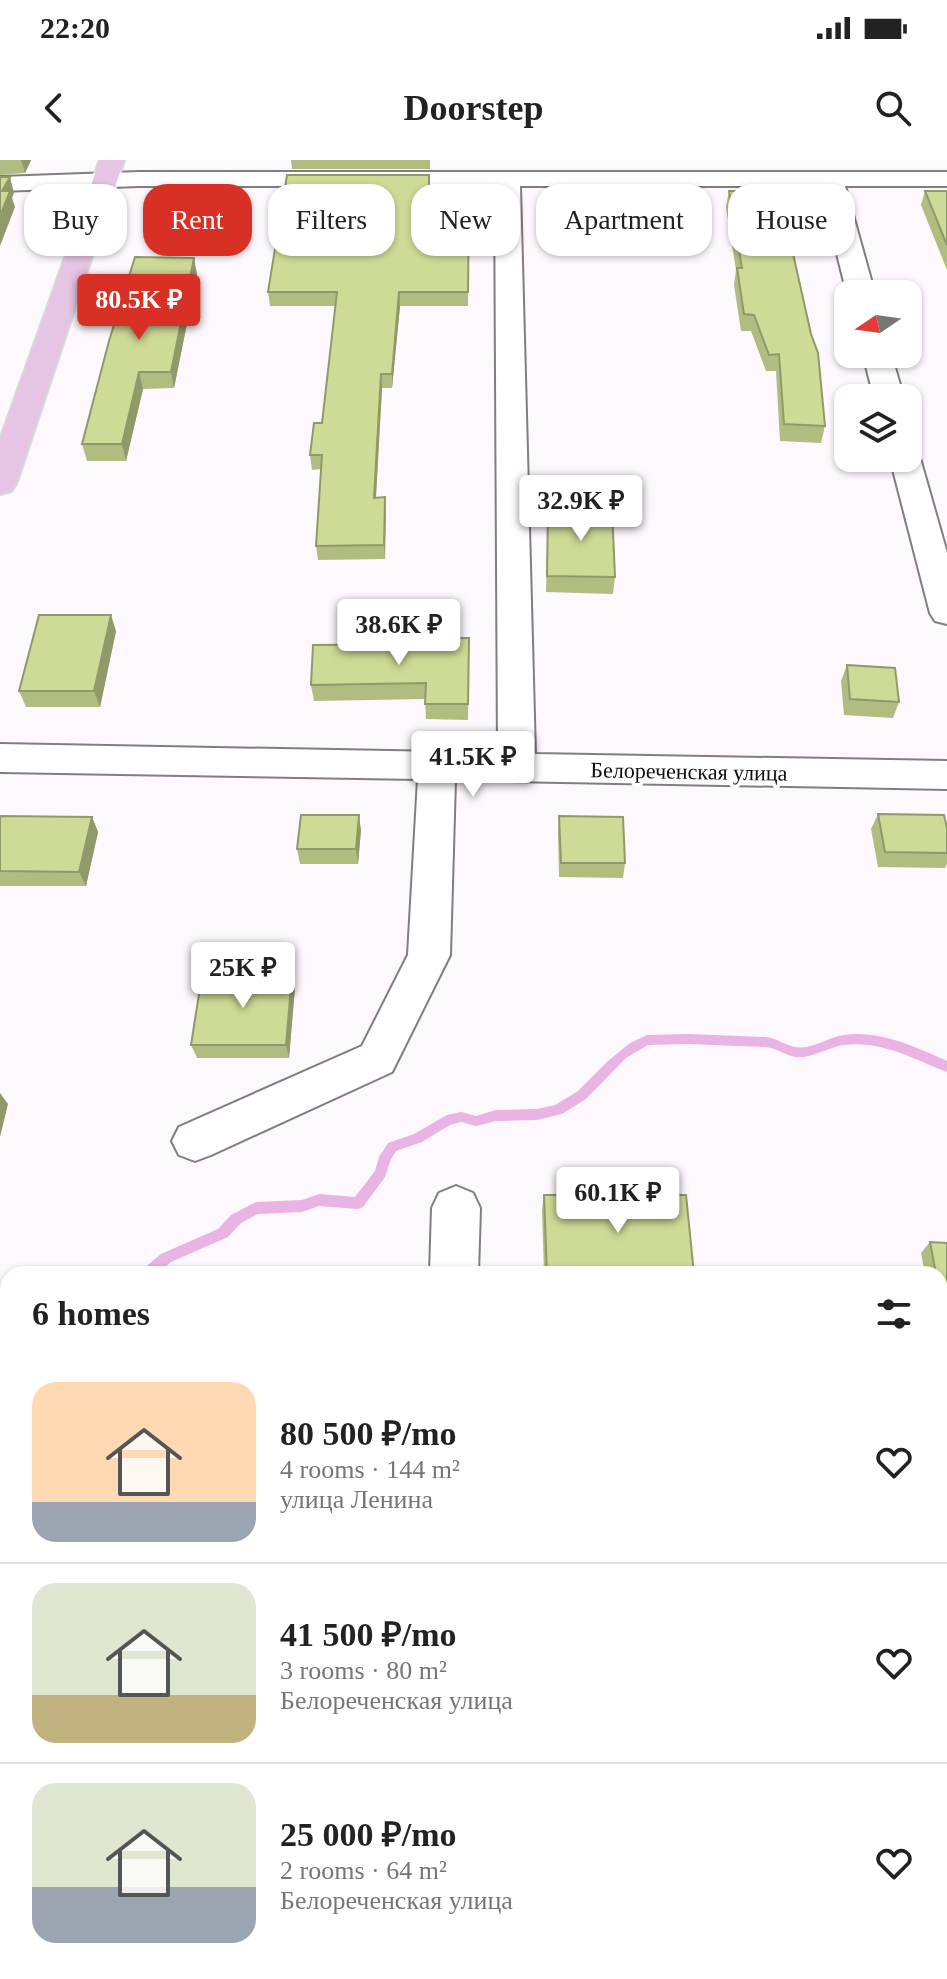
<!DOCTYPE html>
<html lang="en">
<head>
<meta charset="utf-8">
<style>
	:root { --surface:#fff; --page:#f2f2f2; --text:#222; --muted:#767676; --line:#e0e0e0; --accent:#d93025 }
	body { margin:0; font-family:"Times New Roman",serif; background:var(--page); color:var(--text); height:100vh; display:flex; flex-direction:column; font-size:30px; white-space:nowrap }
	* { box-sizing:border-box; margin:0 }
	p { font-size:26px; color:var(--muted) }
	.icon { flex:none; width:44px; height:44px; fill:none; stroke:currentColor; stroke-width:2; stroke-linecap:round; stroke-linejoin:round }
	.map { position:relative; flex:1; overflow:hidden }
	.drawer { position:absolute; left:0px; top:1106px; width:948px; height:714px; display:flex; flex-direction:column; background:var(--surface); border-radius:24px 24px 0 0; box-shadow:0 2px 6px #0004 }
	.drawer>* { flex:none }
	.hud { position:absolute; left:24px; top:24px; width:900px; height:72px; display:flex; gap:16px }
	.needle { width:52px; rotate:257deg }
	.tools { position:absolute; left:834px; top:120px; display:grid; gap:16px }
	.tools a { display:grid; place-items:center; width:88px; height:88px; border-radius:16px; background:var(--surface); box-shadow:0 2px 6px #0004; font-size:40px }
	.price { position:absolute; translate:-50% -68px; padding:0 18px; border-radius:8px; background:#fff; color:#222; font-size:26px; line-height:52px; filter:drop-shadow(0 2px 4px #0008) }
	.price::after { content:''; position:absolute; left:50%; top:48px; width:24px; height:18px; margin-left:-12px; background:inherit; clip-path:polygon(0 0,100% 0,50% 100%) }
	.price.on { background:var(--accent); color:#fff }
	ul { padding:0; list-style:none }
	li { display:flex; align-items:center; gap:24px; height:200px; padding:0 32px }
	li+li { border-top:2px solid var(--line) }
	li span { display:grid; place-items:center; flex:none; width:224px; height:160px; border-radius:24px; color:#555 }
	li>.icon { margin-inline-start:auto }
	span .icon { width:96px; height:96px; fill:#fffc; stroke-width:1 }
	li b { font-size:34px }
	h2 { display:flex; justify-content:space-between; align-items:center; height:96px; padding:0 32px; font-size:34px }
	.chip { padding:0 28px; border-radius:24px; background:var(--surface); box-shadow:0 2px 6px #0004; font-size:28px; line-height:72px }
	.chip.on { background:var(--accent); color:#fff }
	.status { display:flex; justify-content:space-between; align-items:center; height:56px; padding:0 40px; background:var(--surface); direction:ltr }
	.status svg { height:22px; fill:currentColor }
	header { display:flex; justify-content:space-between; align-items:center; height:104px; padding:0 32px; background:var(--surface); font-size:36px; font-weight:800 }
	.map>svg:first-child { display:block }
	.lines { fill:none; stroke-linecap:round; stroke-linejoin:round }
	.stream { fill:#e9b3e4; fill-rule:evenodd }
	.minor-casing { stroke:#817d81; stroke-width:4 }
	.major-casing { stroke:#d8d8d8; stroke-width:4 }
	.minor { fill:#fff; fill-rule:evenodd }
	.major { fill:#e6c4e3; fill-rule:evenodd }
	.wall { fill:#b1bc81 }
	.shaded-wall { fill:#909969 }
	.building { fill:#cedb96; stroke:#909969; stroke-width:2 }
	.labels { text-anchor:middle; stroke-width:7; stroke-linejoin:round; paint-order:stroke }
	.street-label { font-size:22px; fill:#0e0c0e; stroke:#fff }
</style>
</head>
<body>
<div class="status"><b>22:20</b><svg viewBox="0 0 49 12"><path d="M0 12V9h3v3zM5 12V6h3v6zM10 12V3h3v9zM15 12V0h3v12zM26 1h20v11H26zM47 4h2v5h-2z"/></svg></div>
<header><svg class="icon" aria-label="back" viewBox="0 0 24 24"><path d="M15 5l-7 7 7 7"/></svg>Doorstep<svg class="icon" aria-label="search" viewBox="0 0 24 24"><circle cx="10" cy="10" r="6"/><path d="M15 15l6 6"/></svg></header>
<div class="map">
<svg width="947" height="1819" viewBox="0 0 947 1819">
	<rect width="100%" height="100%" fill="#fdf8fd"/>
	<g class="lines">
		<path class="stream" d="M688 874 766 877C776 878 785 885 795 887 812 890 828 877 844 875 880 870 915 887 947 901V912C913 899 882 880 844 885 828 887 812 899 795 897 785 895 776 888 766 887L688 884 648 885 626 898 586 939 562 954 537 960 496 961 476 966 461 962 450 965 422 982 396 991 391 999 385 1017 363 1047 358 1049 319 1046 302 1052 258 1054 241 1063 228 1077 171 1102 157 1114H140L142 1110 161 1094 218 1069 231 1055 256 1042 302 1040 319 1034 355 1037 375 1011 379 997 388 983 414 974 447 955 461 952 476 956 496 950 537 949 555 945 578 931 608 901 630 883 647 875Z
			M0 1160 8 1161V1175L0 1174Z"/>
		<defs>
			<path id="minor" d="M139 12H947V26H845L875 134H847L820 26H520L535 594 947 601V629L455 620 450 795 392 912 211 995 195 1001 179 995 172 981 179 967 362 886 408 795 418 619 0 612V584L498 593 495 26H139L0 31V17Z
				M863 194H891L904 238H874Z
				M908 289 916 291 920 298 947 393V464L935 461 930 453 890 298H908Z
				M456 1026 473 1033 480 1048 478 1114H430L432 1048 439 1033Z
				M403 1812H467L466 1819H402Z"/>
			<path id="major" d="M100 0H124L16 324 11 331 0 334V280Z"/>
		</defs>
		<use href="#minor" class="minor-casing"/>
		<use href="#major" class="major-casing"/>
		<use href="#minor" class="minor"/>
		<use href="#major" class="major"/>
	</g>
	<path class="wall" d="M0 0H31L25 13 0 15Z
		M291 0H430V9H292Z
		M729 31 825 266 821 283 780 281 776 211H766L751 171H741L734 125 736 110 726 47Z
		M925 31H947V110L921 45Z
		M429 35H469L468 146H400L392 228H382L376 338 385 337V399L318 400 316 386 321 309 312 310 310 295 322 263 335 146H270L268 132Z
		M197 114 174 228 143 229 126 301H87L82 284Z
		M548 348 615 417 613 434 546 432Z
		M116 471 100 547H26L19 531Z
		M469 478 468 560 426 559 425 539 314 541 311 525 427 484Z
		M847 505 899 542 893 558 844 555 841 521Z
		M878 654 947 668V704L945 708 878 707 871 669Z
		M0 656 92 657 98 672 86 726H0Z
		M559 656 625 703 623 718 559 717 558 671Z
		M361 670 358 704H300L297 689Z
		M292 815 295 828 289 898H197L191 885Z
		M544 1035 694 1114H544L542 1050Z
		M930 1082 947 1083V1153L940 1152V1114H925L921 1093Z"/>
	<path class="shaded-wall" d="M21 0H31L25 13Z
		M10 17 14 33 12 38 15 47 0 86V56L2 31Z
		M194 98 197 114 174 228 171 212Z
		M399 132 400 146 392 228V214Z
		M139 212 143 229 126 301 122 284Z
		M381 214 382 228 375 352 374 338Z
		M385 337 386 352 385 399 384 385Z
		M111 455 116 471 100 547 94 531Z
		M359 655 361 670 358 704 356 689Z
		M92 657 98 672 86 726 79 712Z
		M292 815 295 828 289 898 286 885Z
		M0 933 8 944 0 977Z"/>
	<path class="building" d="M287 15H429V35H469L468 132H399L392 214H381L374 338 385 337 384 385 316 386 322 295H310L314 263H322L337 132H268Z
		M0 17H10L2 31H10L0 56Z
		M729 31H779L811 174 818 193 825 266 784 264 779 194 769 195 754 155 744 154 737 108H742Z
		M925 31H947V85Z
		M135 97 194 98 171 212H139L122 284H82L109 181Z
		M548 348 612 349 615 417 547 416Z
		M39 455H111L94 531H19Z
		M428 478H469L468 544H425L426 523 311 525 313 485 427 484Z
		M847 505 895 508 899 542 850 539Z
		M878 654 944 655 947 668V693L885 692Z
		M301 655H359L356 689H297Z
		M0 656 92 657 79 712 0 711Z
		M559 656 623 657 625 703H561Z
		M202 815H292L286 885H191Z
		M544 1035H686L694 1114H547Z
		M930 1082 947 1083V1143H942L940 1134V1114H936Z"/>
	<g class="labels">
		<g class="street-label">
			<text transform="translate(689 611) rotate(1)" y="8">Белореченская улица</text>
		</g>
	</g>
</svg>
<div class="tools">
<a><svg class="needle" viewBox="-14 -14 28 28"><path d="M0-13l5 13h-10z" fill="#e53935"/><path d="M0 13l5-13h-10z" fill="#767676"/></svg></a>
<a><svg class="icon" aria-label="layers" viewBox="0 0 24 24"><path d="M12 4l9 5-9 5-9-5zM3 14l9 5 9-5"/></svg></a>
</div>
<b class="price on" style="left:139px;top:182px">80.5K ₽</b>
<b class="price" style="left:581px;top:383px">32.9K ₽</b>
<b class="price" style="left:399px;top:507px">38.6K ₽</b>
<b class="price" style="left:473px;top:639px">41.5K ₽</b>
<b class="price" style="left:243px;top:850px">25K ₽</b>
<b class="price" style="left:618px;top:1075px">60.1K ₽</b>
<div class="hud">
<a class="chip">Buy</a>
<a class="chip on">Rent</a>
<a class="chip">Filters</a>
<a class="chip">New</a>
<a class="chip">Apartment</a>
<a class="chip">House</a>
</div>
<section class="drawer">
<h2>6 homes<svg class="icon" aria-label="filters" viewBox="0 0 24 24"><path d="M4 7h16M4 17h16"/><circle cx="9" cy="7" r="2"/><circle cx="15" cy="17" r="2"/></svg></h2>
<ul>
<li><span style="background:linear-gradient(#ffd9b3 75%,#9aa5b1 0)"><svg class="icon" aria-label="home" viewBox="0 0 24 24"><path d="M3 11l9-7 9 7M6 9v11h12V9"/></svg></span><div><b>80 500 ₽/mo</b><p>4 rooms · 144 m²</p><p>улица Ленина</p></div><svg class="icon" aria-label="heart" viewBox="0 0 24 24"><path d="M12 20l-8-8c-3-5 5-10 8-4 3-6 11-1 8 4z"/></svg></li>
<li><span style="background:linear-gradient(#dfe7d0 70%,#c2b280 0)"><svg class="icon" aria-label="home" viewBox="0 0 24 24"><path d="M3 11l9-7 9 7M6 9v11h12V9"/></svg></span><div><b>41 500 ₽/mo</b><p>3 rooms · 80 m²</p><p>Белореченская улица</p></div><svg class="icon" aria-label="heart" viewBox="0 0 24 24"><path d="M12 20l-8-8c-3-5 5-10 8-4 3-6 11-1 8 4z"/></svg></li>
<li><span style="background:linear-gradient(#dfe7d0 65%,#9aa5b1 0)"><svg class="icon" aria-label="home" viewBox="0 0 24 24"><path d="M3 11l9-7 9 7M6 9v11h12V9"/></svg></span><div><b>25 000 ₽/mo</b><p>2 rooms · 64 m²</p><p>Белореченская улица</p></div><svg class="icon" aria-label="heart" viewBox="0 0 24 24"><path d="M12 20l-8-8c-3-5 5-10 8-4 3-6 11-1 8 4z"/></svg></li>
</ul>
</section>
</div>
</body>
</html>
